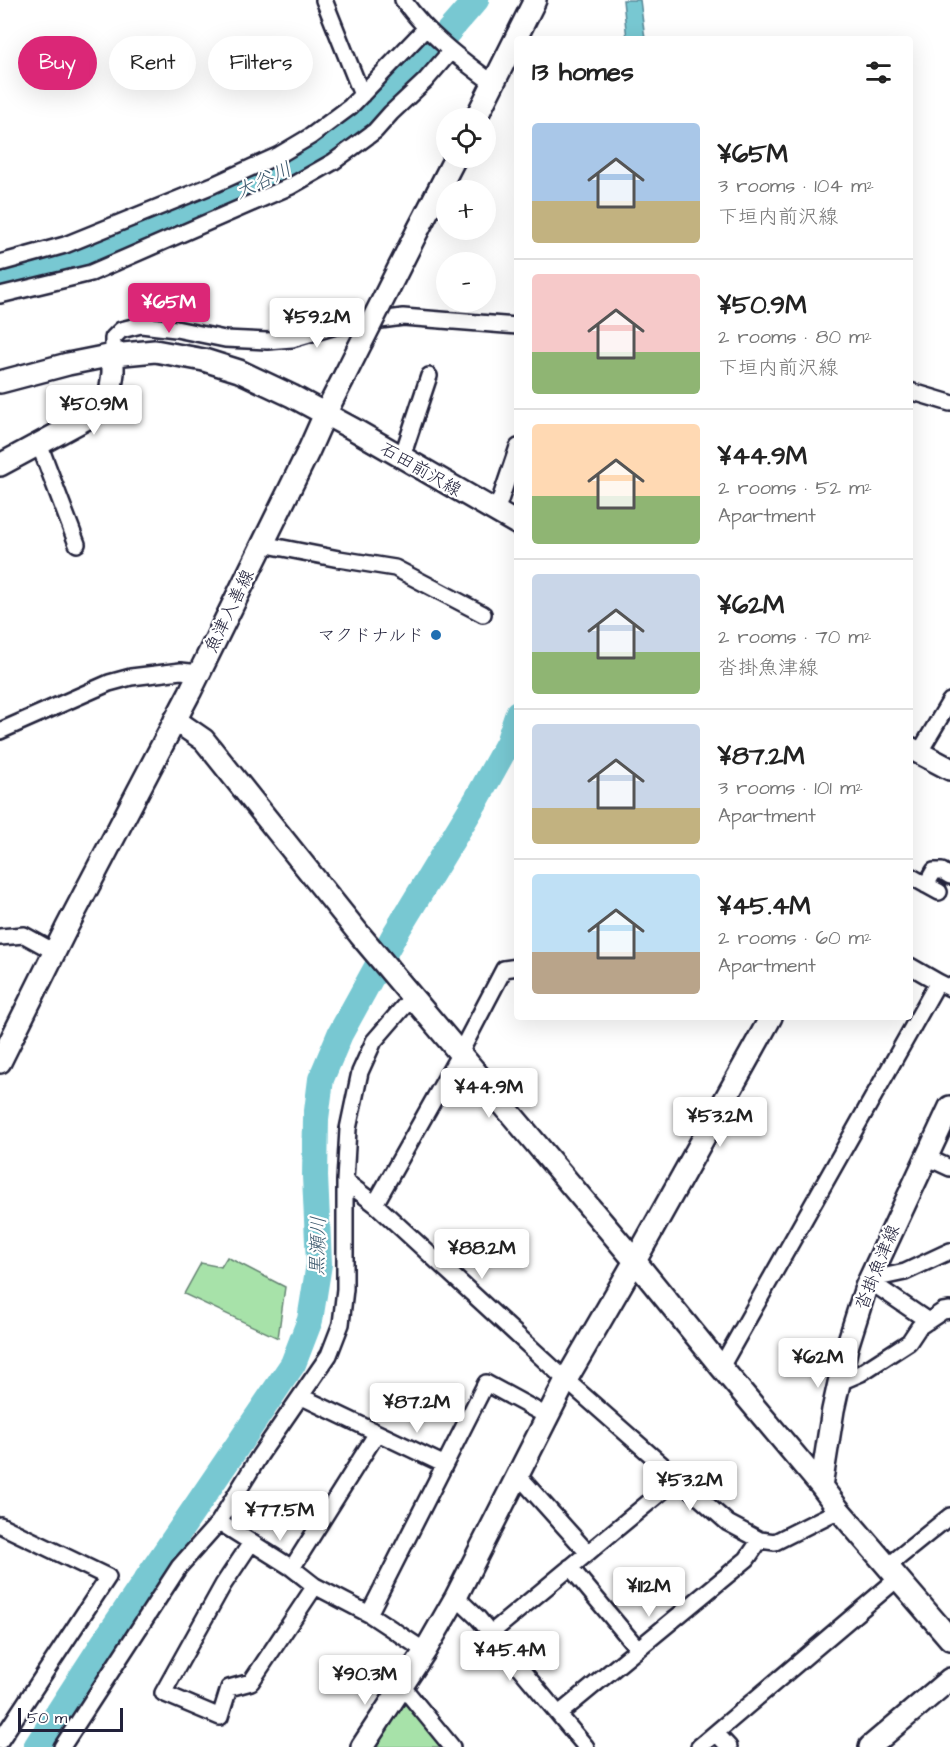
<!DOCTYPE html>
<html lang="en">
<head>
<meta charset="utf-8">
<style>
	:root { --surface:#fff; --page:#f2f2f2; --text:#222; --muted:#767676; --line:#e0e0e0; --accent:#db2777 }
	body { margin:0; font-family:"Architects Daughter","Klee One",sans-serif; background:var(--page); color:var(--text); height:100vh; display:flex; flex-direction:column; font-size:22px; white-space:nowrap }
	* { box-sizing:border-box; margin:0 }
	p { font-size:20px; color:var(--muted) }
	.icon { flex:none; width:33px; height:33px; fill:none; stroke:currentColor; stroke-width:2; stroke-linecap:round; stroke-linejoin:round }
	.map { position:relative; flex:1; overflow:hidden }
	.sheet { position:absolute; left:514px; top:36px; width:399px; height:984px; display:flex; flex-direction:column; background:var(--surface); border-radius:6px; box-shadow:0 6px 24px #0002 }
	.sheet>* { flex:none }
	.top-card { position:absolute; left:18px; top:36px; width:406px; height:54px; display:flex; gap:12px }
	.buttons { position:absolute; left:436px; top:108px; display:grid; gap:12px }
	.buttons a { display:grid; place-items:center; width:60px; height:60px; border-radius:50%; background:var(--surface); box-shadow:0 6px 24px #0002; font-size:30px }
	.scale { position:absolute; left:18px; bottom:15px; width:105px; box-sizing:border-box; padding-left:6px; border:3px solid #22223b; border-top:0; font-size:16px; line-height:21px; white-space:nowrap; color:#22223b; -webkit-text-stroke:4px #fff; paint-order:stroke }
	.price { position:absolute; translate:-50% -51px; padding:0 14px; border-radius:6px; background:#fff; color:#222; font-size:20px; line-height:39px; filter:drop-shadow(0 2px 3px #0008) }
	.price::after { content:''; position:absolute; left:50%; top:36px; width:18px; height:14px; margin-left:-9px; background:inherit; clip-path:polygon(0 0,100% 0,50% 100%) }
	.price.current { background:var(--accent); color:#fff }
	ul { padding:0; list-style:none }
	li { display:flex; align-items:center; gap:18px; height:150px; padding:0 18px }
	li+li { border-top:2px solid var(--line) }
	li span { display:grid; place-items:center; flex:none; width:168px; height:120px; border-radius:6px; color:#555 }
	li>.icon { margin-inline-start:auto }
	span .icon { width:72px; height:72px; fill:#fffc; stroke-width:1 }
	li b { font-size:26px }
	h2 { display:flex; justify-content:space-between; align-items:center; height:72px; padding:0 18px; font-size:26px }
	.chip { padding:0 21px; border-radius:27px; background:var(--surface); box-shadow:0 6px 24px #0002; font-size:21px; line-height:54px }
	.chip.current { background:var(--accent); color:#fff }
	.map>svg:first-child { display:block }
	.green { fill:#a7e2a9; stroke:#648272; stroke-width:1.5 }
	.water { fill:#78c8d2; stroke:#568696; stroke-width:1.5 }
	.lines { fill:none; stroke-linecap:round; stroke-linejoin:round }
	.river { stroke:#78c8d2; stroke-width:26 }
	.street-casing { stroke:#22223b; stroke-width:20 }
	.secondary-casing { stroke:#22223b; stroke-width:26 }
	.street { stroke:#fff; stroke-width:15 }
	.secondary { stroke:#fff; stroke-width:21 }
	.secondary-bridge-casing { stroke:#22223b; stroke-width:26; stroke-linecap:butt }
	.secondary-bridge { stroke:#fff; stroke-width:21 }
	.poi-dot { fill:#1f6fb2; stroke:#fff; stroke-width:2 }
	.labels { text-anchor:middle; stroke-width:4.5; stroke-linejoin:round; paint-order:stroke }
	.street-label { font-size:18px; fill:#22223b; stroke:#fff }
	.poi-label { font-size:18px; fill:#22223b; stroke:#fff; text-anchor:end }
	.water-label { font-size:20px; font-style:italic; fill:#405c70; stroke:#fff }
</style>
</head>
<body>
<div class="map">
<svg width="950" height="1747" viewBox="0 0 950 1747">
	<rect width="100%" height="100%" fill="#fff"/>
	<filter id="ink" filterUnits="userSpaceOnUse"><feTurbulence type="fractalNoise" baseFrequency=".0167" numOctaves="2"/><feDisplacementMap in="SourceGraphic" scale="12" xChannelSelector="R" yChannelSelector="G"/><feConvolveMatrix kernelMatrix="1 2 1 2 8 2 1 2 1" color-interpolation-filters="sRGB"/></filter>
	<g filter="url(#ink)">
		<path class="green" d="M227 1257 285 1287 278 1338 184 1294 201 1263 221 1267Z
			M406 1704 444 1747H372L398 1705Z"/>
		<path class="water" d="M623 0H640L645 39H627Z"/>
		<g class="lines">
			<path class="river" d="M0 281 35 272 272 179 345 136 398 89 476 0
				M36 1747 106 1639 293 1364 310 1320 319 1264 315 1176 316 1119 321 1079 340 1034 395 934 477 799 508 743 518 713"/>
			<defs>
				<path id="street" d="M324 0 362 95
					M403 0C428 35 460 59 494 84
					M0 263 65 245 213 185 279 155 311 136 350 107 425 29
					M0 295 91 273 291 186 333 162 375 131 391 113 425 81 450 52
					M113 355V338L121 330 141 325 176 329 225 339 267 341 292 339 336 326 403 317 518 326
					M910 391 950 403
					M39 444 77 544
					M402 457 429 376
					M496 512 518 447
					M262 544 339 559 395 568 483 614
					M0 731 109 683 131 677 181 671 199 673
					M919 753 950 701
					M910 876 939 892
					M926 885 934 871H942L950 876
					M0 937 24 935 55 952
					M910 966 938 982
					M413 996 374 1041 360 1072 348 1129 345 1181V1289L341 1324 329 1355 260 1455 219 1522 292 1568 315 1586 369 1614 425 1651
					M926 1157 950 1168
					M345 1181 375 1204 566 1380 728 1523 760 1540 775 1542 839 1510
					M375 1204 460 1053 504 969 518 967
					M868 1280 905 1272 950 1251
					M868 1280 928 1321
					M721 1367 938 982 950 988
					M840 1382 861 1373 909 1342 919 1327 943 1311 950 1310
					M302 1397 443 1464
					M518 1475 588 1553
					M0 1525 108 1577 0 1741
					M251 1543 223 1585 163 1693 220 1717 229 1688 251 1682 315 1586
					M888 1566 950 1516
					M570 1567 638 1649
					M292 1568 377 1433
					M456 1597 478 1618 586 1747
					M369 1614 486 1383 547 1416
					M491 1633 677 1479
					M402 1686 452 1747
					M559 1714 747 1559 760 1540
					M716 1733 729 1747
					M62 1747 179 1567 219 1522
					M699 1747 897 1579"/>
				<path id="secondary" d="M476 118 535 0
					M419 228 455 158
					M0 382 68 364 113 355 155 351 204 360 239 371 292 396 355 430 518 524
					M0 465 91 416 110 394 113 373V355
					M175 720 204 740 360 935 635 1261 721 1367 821 1486
					M910 748 950 769
					M0 1062 67 927 190 692 309 450 325 414 345 375
					M950 1107 866 1287 847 1347 833 1410 821 1486 839 1510 950 1639
					M362 1747 425 1651 456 1597 566 1380 635 1261 771 1017
					M870 1747 950 1679"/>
			</defs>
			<use href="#street" class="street-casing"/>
			<use href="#secondary" class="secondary-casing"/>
			<use href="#street" class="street"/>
			<use href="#secondary" class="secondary"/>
			<defs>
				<path id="secondary-bridge" d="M345 375 419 228"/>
			</defs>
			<use href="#secondary-bridge" class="secondary-bridge-casing"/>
			<use href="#secondary-bridge" class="secondary-bridge"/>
		</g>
	</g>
	<circle class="poi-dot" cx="436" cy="635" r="6"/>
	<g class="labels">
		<g class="street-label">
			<text transform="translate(421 469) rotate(30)" y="6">石田前沢線</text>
			<text transform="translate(229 611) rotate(-64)" y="6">魚津入善線</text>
			<text transform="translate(877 1267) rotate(-68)" y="6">沓掛魚津線</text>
		</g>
		<g class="poi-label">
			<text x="424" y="641">マクドナルド</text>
		</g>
		<g class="water-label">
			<text transform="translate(263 180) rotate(-25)" y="7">大谷川</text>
			<text transform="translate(317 1246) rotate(-88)" y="7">黒瀬川</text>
		</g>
	</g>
</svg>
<div class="buttons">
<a><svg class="icon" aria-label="locate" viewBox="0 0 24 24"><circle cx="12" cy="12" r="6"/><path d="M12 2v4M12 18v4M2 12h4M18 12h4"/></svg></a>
<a>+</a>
<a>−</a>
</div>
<div class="scale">50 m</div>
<b class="price current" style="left:169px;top:334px">¥65M</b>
<b class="price" style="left:317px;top:349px">¥59.2M</b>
<b class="price" style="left:94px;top:436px">¥50.9M</b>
<b class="price" style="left:489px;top:1119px">¥44.9M</b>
<b class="price" style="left:720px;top:1148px">¥53.2M</b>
<b class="price" style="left:482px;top:1280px">¥88.2M</b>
<b class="price" style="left:818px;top:1389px">¥62M</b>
<b class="price" style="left:417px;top:1434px">¥87.2M</b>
<b class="price" style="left:690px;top:1512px">¥53.2M</b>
<b class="price" style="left:280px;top:1542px">¥77.5M</b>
<b class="price" style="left:649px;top:1618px">¥112M</b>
<b class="price" style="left:510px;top:1682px">¥45.4M</b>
<b class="price" style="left:365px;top:1706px">¥90.3M</b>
<div class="top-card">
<a class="chip current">Buy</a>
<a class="chip">Rent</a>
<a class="chip">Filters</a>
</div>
<section class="sheet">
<h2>13 homes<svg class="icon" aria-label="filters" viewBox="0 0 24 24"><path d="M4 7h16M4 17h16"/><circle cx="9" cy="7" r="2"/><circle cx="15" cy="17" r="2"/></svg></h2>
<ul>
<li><span style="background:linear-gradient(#a9c7e8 65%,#c2b280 0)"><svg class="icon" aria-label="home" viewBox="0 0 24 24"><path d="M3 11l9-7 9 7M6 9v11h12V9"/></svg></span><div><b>¥65M</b><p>3 rooms · 104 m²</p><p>下垣内前沢線</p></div></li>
<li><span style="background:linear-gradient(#f6c9c9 65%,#8fb573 0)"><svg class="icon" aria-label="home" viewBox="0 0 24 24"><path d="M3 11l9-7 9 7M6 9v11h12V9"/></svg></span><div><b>¥50.9M</b><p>2 rooms · 80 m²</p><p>下垣内前沢線</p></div></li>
<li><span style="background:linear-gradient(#ffd9b3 60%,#8fb573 0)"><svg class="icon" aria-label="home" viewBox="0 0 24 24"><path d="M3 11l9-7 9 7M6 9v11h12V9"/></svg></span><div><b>¥44.9M</b><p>2 rooms · 52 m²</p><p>Apartment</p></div></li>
<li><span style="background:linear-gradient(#c9d6e8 65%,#8fb573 0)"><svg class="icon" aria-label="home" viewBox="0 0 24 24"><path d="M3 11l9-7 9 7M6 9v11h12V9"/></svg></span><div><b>¥62M</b><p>2 rooms · 70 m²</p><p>沓掛魚津線</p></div></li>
<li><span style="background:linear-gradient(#c9d6e8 70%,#c2b280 0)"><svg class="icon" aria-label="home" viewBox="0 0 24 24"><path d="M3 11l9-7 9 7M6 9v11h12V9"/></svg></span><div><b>¥87.2M</b><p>3 rooms · 101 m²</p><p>Apartment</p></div></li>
<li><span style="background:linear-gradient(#bfe0f5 65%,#b9a48a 0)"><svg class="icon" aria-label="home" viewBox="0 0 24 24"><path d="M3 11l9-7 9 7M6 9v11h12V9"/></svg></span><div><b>¥45.4M</b><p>2 rooms · 60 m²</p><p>Apartment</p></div></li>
</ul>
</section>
</div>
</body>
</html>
